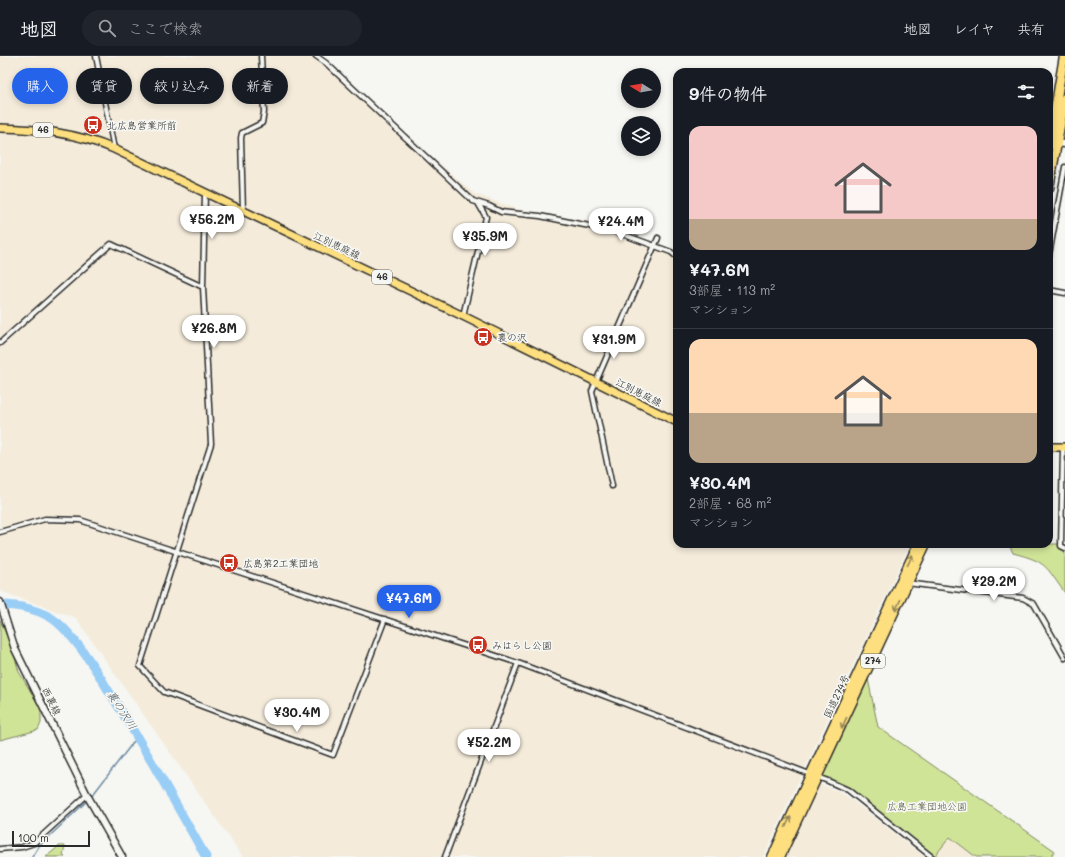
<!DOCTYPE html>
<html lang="ja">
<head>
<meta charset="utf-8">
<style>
	:root { --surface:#171b24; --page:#20242c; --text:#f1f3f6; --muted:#9ea1a6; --line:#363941; --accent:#2563eb }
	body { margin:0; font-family:Mali,"Klee One",sans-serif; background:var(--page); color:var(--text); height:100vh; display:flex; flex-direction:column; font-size:15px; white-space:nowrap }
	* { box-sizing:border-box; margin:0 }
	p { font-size:13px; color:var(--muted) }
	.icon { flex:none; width:22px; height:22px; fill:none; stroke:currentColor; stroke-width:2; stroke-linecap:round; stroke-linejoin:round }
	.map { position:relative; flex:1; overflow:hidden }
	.sheet { position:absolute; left:673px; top:12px; width:380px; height:480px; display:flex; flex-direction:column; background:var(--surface); border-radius:12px; box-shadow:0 2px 6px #0003 }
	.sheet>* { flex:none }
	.banner { position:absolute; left:12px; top:12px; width:380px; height:36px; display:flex; gap:8px }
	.needle { width:26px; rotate:281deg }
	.fabs { position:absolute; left:621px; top:12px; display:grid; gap:8px }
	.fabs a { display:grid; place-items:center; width:40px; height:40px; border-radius:50%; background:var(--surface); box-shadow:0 2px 6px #0003; font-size:20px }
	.scale { position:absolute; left:12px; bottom:10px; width:78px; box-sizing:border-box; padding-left:4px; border:2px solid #2b2b2b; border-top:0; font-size:11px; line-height:14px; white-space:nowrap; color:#2b2b2b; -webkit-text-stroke:3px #f6f6f2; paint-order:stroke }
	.price { position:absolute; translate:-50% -34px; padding:0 9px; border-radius:14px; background:#fff; color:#222; font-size:13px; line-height:26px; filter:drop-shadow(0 1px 2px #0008) }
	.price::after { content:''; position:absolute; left:50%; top:24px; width:12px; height:9px; margin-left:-6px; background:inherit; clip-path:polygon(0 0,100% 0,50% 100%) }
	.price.on { background:var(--accent); color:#fff }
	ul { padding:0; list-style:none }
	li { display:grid; align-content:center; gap:8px; height:212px; padding:0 16px }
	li+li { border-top:1px solid var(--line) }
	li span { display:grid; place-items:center; height:124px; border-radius:12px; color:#555 }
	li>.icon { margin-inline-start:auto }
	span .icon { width:72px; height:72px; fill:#fffc; stroke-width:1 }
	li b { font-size:17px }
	h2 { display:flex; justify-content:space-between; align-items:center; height:48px; padding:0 16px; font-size:17px }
	.chip { padding:0 14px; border-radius:18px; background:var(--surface); box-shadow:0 2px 6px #0003; font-size:14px; line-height:36px }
	.chip.on { background:var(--accent); color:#fff }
	header { display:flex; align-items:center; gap:24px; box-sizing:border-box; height:56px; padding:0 20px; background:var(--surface); border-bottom:1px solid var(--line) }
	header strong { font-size:19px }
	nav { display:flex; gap:22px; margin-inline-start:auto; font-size:14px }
	.search { width:280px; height:36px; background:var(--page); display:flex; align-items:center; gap:10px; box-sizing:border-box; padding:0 14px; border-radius:22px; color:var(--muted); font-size:15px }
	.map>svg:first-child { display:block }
	.built { fill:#f4ebda }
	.green { fill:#d0e498; stroke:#7e8862 }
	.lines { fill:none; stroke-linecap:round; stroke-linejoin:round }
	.stream { stroke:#6c8ca5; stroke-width:1.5 }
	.river { stroke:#98cdf6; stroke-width:9 }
	.street-casing { stroke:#2b2b2b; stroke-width:7 }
	.secondary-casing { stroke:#2b2b2b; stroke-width:9 }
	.primary-casing { stroke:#2b2b2b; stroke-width:10 }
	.highway-casing { stroke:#2b2b2b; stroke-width:11 }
	.street { stroke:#f6f6f2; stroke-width:4 }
	.secondary { stroke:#f6f6f2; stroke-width:6 }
	.primary { stroke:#fddf80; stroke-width:7 }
	.highway { stroke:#fddf80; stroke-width:8 }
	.oneway { stroke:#948556 }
	.labels { text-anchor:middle; stroke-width:3.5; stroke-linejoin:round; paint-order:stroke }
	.shield { fill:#f6f6f2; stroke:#686867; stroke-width:1 }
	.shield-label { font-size:9px; font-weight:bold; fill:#2b2b2b }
	.poi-label { font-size:10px; fill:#2b2b2b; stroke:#f6f6f2; text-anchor:start }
	.street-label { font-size:10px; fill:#2b2b2b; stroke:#f6f6f2 }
	.park-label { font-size:10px; fill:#545946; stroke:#f6f6f2 }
	.water-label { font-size:11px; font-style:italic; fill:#46545e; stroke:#f6f6f2 }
</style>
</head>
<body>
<header>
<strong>地図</strong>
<div class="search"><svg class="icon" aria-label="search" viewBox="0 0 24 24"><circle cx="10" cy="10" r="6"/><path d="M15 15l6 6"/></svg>ここで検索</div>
<nav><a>地図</a><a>レイヤ</a><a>共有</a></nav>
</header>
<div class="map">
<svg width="1065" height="801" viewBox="0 0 1065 801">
	<rect width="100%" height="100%" fill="#f6f6f2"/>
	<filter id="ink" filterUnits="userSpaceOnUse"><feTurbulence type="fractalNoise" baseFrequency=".025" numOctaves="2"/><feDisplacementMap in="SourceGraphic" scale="8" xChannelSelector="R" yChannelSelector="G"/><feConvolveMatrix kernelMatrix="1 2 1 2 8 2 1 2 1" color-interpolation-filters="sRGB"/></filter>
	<g filter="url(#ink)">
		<path class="built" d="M0 0H313L475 138 520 154 594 166 622 174 670 193 677 198V488H910L763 801H243L76 562 0 535Z
			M820 728 845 739 925 801H786Z
			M950 780 976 801H934Z"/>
		<path class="green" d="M1009 488H1059L1065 496V537C1045 510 1048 506 1013 497Z
			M0 564 13 595 19 616 41 653V667L38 674 0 684Z
			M867 618 878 671 1055 795 1050 801H976L950 781 934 801 848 734 818 720Z
			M59 790H65L63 799 65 801H46Z"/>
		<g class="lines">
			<path class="stream" d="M91 741 138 680
				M32 801 39 790 88 744"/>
			<path class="river" d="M0 549C19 549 42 554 57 566 77 583 95 612 108 634 143 688 174 745 206 801"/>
			<defs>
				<path id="street" d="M96 0 114 93
					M316 0 326 7 473 145 489 150 501 156 540 160 614 175 671 196 677 201
					M243 155 241 82 242 77 262 67 264 56 261 0
					M1049 199 1065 111
					M203 231 205 137
					M1049 234 1065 237
					M463 260 486 161 478 147
					M0 287 111 188 203 231 211 388 140 610 164 636 333 699 385 563
					M1063 391 1061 490 1065 492
					M612 430 592 335 658 182
					M0 476 45 463 80 464 518 607 828 725 848 734 932 801
					M907 527 1023 542 1034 548 1065 602
					M0 793 22 791 34 787 87 739
					M445 801 518 607"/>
				<path id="secondary" d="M1053 87 1065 88
					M0 546 15 593 87 739 122 801"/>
				<path id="primary" d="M0 72C40 73 77 77 114 93L463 260 677 366
					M1049 391H1065"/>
				<path id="highway" d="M1049 89 1064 0
					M1049 132 1065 42
					M772 801 918 488
					M780 801 926 488"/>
			</defs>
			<use href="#street" class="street-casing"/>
			<use href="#secondary" class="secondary-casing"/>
			<use href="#primary" class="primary-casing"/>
			<use href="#highway" class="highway-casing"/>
			<use href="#street" class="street"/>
			<use href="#secondary" class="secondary"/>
			<use href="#primary" class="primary"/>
			<use href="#highway" class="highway"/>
		</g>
		<defs><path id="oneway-shaft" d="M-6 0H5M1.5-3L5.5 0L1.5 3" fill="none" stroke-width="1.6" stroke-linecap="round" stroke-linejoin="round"/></defs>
		<g class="oneway">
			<use href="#oneway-shaft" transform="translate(910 504) rotate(-65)"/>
			<use href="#oneway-shaft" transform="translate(898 549) rotate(115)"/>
			<use href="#oneway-shaft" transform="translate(844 667) rotate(115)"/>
			<use href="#oneway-shaft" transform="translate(788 766) rotate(-65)"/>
		</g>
	</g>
	<defs>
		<symbol id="bus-disc" viewBox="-11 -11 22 22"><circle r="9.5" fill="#c8321e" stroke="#f6f6f2"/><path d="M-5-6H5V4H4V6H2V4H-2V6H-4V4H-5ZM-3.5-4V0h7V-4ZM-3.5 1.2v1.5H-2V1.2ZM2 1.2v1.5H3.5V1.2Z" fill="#fff"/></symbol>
	</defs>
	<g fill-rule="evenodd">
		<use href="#bus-disc" x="82" y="58" width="22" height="22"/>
		<use href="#bus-disc" x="472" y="270" width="22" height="22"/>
		<use href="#bus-disc" x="218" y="496" width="22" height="22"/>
		<use href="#bus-disc" x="467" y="578" width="22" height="22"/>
	</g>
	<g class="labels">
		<g class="shield">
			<rect x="33" y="67" width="20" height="14" rx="3"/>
			<rect x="372" y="214" width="20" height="14" rx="3"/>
			<rect x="861" y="598" width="24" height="14" rx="3"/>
		</g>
		<g class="shield-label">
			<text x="43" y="77">46</text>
			<text x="382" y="224">46</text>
			<text x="873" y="608">274</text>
		</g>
		<g class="poi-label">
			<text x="107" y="73">北広島営業所前</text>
			<text x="497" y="285">裏の沢</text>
			<text x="243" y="511">広島第2工業団地</text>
			<text x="492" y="593">みはらし公園</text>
		</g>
		<g class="street-label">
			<text transform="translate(337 189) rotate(25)" y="4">江別恵庭線</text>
			<text transform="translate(639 336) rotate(27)" y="4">江別恵庭線</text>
			<text transform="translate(836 640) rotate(-65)" y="4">国道274号</text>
			<text transform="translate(52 645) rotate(64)" y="4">西裏線</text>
		</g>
		<g class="park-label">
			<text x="927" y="754">広島工業団地公園</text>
		</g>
		<g class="water-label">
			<text transform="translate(122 654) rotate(57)" y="4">裏の沢川</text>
		</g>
	</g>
</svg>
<div class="fabs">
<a><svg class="needle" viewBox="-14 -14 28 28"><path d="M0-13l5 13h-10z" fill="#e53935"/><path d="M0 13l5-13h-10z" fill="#9ea1a6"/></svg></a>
<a><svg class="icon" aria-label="layers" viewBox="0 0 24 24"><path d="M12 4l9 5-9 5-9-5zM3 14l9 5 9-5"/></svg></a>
</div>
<div class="scale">100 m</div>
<b class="price" style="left:212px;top:184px">¥56.2M</b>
<b class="price" style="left:621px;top:186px">¥24.4M</b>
<b class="price" style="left:485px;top:201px">¥35.9M</b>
<b class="price" style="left:214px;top:293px">¥26.8M</b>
<b class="price" style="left:614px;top:304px">¥31.9M</b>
<b class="price" style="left:994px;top:546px">¥29.2M</b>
<b class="price on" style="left:409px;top:563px">¥47.6M</b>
<b class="price" style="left:297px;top:677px">¥30.4M</b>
<b class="price" style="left:489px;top:707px">¥52.2M</b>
<div class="banner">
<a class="chip on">購入</a>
<a class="chip">賃貸</a>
<a class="chip">絞り込み</a>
<a class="chip">新着</a>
</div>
<section class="sheet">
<h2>9件の物件<svg class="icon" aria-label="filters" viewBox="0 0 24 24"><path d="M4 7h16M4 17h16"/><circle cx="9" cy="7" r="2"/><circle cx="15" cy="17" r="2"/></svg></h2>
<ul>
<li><span style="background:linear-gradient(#f6c9c9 75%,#b9a48a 0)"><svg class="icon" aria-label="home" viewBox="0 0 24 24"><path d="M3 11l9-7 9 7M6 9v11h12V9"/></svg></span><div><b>¥47.6M</b><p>3部屋 · 113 m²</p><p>マンション</p></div></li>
<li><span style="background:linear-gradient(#ffd9b3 60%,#b9a48a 0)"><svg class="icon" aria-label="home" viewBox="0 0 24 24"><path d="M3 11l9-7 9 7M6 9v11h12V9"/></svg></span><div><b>¥30.4M</b><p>2部屋 · 68 m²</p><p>マンション</p></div></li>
</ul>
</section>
</div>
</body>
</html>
